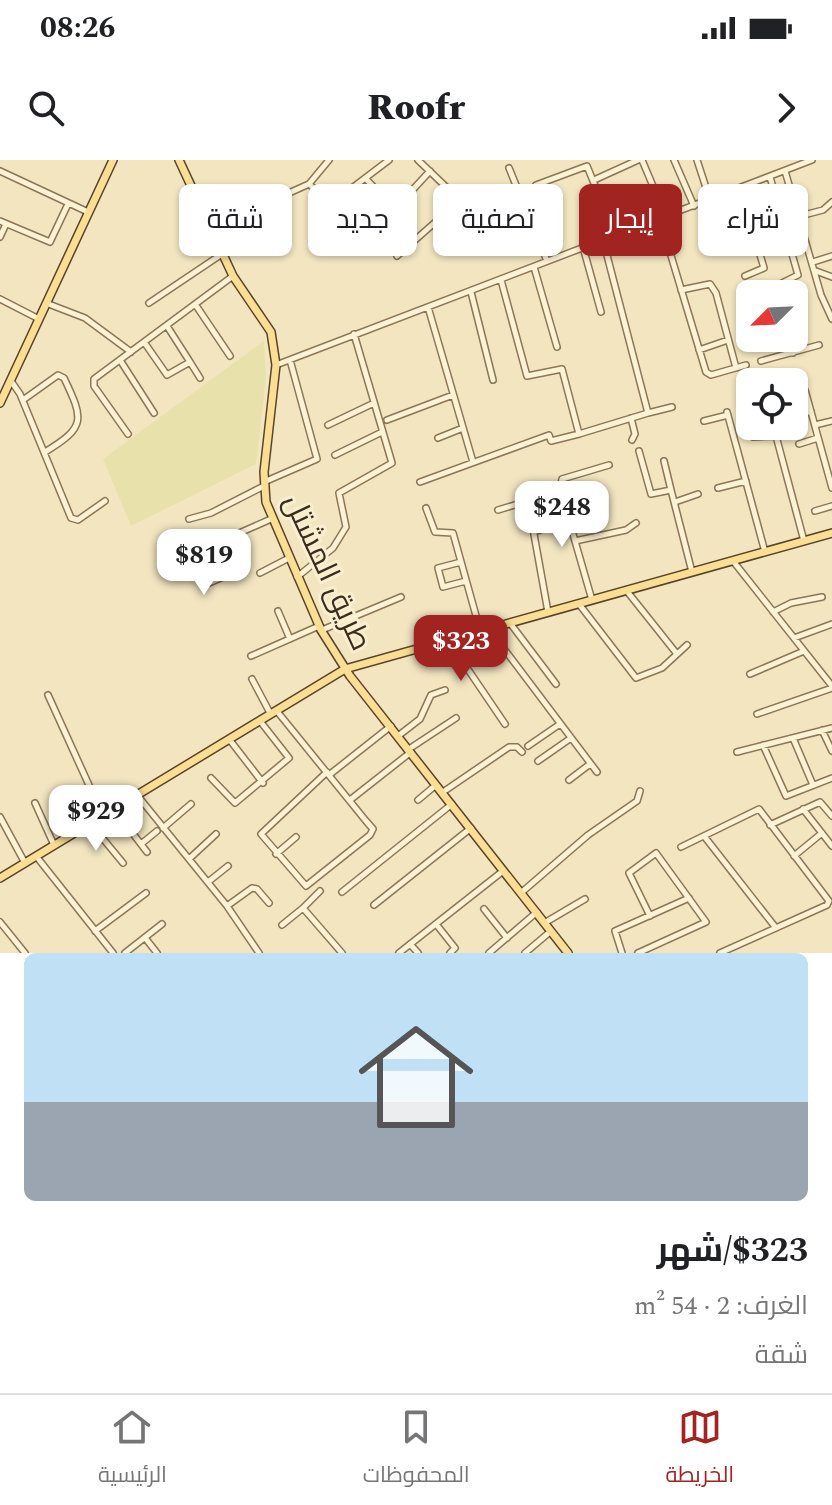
<!DOCTYPE html>
<html lang="ar">
<head>
<meta charset="utf-8">
<style>
	:root { --surface:#fff; --page:#f2f2f2; --text:#202124; --muted:#757577; --line:#e0e0e0; --accent:#a22420 }
	body { margin:0; font-family:Spectral,Cairo,serif; background:var(--page); color:var(--text); direction:rtl; height:100vh; display:flex; flex-direction:column; font-size:30px; white-space:nowrap }
	* { box-sizing:border-box; margin:0 }
	p { font-size:26px; color:var(--muted) }
	.icon { flex:none; width:44px; height:44px; fill:none; stroke:currentColor; stroke-width:2; stroke-linecap:round; stroke-linejoin:round }
	.map { position:relative; height:793px; overflow:hidden; direction:ltr }
	.panel { display:flex; flex-direction:column; background:var(--surface); flex:1 }
	.panel>* { flex:none }
	.hud { position:absolute; left:24px; top:24px; width:784px; height:72px; direction:rtl; display:flex; gap:16px }
	.needle { width:52px; rotate:246deg }
	.fabs { position:absolute; left:736px; top:120px; display:grid; gap:16px }
	.fabs a { display:grid; place-items:center; width:72px; height:72px; border-radius:12px; background:var(--surface); box-shadow:0 2px 6px #0004; font-size:40px }
	.price { position:absolute; translate:-50% -68px; padding:0 18px; border-radius:16px; background:#fff; color:#222; font-size:26px; line-height:52px; filter:drop-shadow(0 2px 4px #0008) }
	.price::after { content:''; position:absolute; left:50%; top:48px; width:24px; height:18px; margin-left:-12px; background:inherit; clip-path:polygon(0 0,100% 0,50% 100%) }
	.price.active { background:var(--accent); color:#fff }
	ul { padding:0; list-style:none }
	li { display:grid; align-content:center; gap:16px; height:424px; padding:0 24px }
	li+li { border-top:2px solid var(--line) }
	li span { display:grid; place-items:center; height:248px; border-radius:12px; color:#555 }
	li>.icon { margin-inline-start:auto }
	span .icon { width:144px; height:144px; fill:#fffc; stroke-width:1 }
	li b { font-size:34px }
	.tag { padding:0 28px; border-radius:12px; background:var(--surface); box-shadow:0 2px 6px #0004; font-size:28px; line-height:72px }
	.tag.active { background:var(--accent); color:#fff }
	.status { display:flex; justify-content:space-between; align-items:center; height:56px; padding:0 40px; background:var(--surface); direction:ltr }
	.status svg { height:22px; fill:currentColor }
	header { display:flex; justify-content:space-between; align-items:center; height:104px; padding:0 24px; background:var(--surface); font-size:36px; font-weight:800 }
	.dock { display:flex; justify-content:space-around; align-items:center; height:112px; border-top:2px solid var(--line); background:var(--surface); font-size:22px; color:var(--muted) }
	.dock a { display:grid; justify-items:center; gap:4px }
	.dock .active { color:var(--accent) }
	.map>svg:first-child { display:block }
	.farmland { fill:#e9e1ac }
	.lines { fill:none; stroke-linecap:round; stroke-linejoin:round }
	.minor-casing { stroke:#8d7556; stroke-width:8 }
	.major-casing { stroke:#5a432b; stroke-width:10 }
	.minor { stroke:#fcf2d4; stroke-width:5 }
	.major { stroke:#f9de93; stroke-width:7 }
	.labels { text-anchor:middle; stroke-width:6; stroke-linejoin:round; paint-order:stroke }
	.street-label { font-size:30px; fill:#3b2c1c; stroke:#f9efd0 }
</style>
</head>
<body>
<div class="status"><b>08:26</b><svg viewBox="0 0 49 12"><path d="M0 12V9h3v3zM5 12V6h3v6zM10 12V3h3v9zM15 12V0h3v12zM26 1h20v11H26zM47 4h2v5h-2z"/></svg></div>
<header><svg class="icon" aria-label="forward" viewBox="0 0 24 24"><path d="M9 5l7 7-7 7"/></svg>Roofr<svg class="icon" aria-label="search" viewBox="0 0 24 24"><circle cx="10" cy="10" r="6"/><path d="M15 15l6 6"/></svg></header>
<div class="map">
<svg width="832" height="793" viewBox="0 0 832 793">
	<rect width="100%" height="100%" fill="#f2e5c0"/>
	<path class="farmland" d="M264 181 266 218 256 304 131 366 103 299Z"/>
	<g class="lines">
		<defs>
			<path id="minor" d="M418 0 467 47
				M642 0 666 57
				M674 0 694 46
				M697 0 710 40
				M509 8 547 101
				M0 11 88 52
				M785 11 821 135 832 159
				M770 17 798 115 780 124 782 134
				M366 19 400 54
				M594 20 638 0
				M309 24 331 44 389 0
				M536 25 587 6 615 75
				M740 28 764 108 745 116
				M406 37 430 11
				M800 56 823 50 832 42
				M660 59 706 212 711 215 746 205
				M0 61 50 82 68 44
				M731 65 736 84 755 81
				M211 68 309 24 329 0
				M0 77 6 64
				M583 87 601 152
				M397 96 440 58 450 66 477 49 519 32
				M813 102 832 96
				M534 107 557 187
				M816 111 832 117
				M501 120 527 216 562 209 579 274 648 253 603 80
				M681 130 710 124 716 133 736 208
				M471 132 493 220
				M0 139 39 159
				M46 143 85 158 131 192
				M149 143 222 94
				M195 144 230 196
				M428 147 473 302
				M167 166 190 202
				M791 178 793 193
				M144 182 167 215 190 202 200 218
				M699 190 728 180
				M120 200 154 253
				M761 201 819 185
				M276 205 812 0
				M11 221 20 234 71 358 78 360 105 341
				M794 229 805 230 832 328
				M23 240 58 215 64 218C84 260 86 267 45 292
				M743 242 753 277 776 276 804 381
				M727 252 765 392
				M648 253 672 247
				M794 256 811 251
				M631 258 635 274 632 280
				M387 260 453 235
				M704 261 728 255
				M328 265 374 243
				M815 265 832 261
				M128 274 94 226V219L233 116
				M438 278 463 268
				M799 284 818 278
				M639 291 651 334 671 330 692 412
				M335 295 382 272
				M664 301 671 330
				M264 322 317 299 290 200
				M420 322 549 275 551 281 579 274
				M718 328 746 321
				M560 329 592 440
				M528 341 560 329 562 319 609 305
				M675 342 698 334
				M426 348 435 372 453 373 480 470
				M498 350 528 341 548 452
				M815 351 832 346
				M189 359 211 353 264 326
				M534 372 569 360
				M575 381 626 370 636 363
				M228 397 204 410 209 423 232 413 228 378 271 359
				M733 401 832 526
				M461 402 438 408 443 427 466 421
				M260 413 289 398
				M297 417 333 388 346 367 339 333 392 303 354 174
				M626 430 677 494
				M579 444 636 518 662 508 687 485
				M278 451 290 479
				M773 452 791 443 822 437
				M510 463 556 524
				M489 469 597 612
				M322 470 401 437
				M794 478 832 464
				M448 480 505 564
				M251 496 319 466
				M750 514 804 491
				M252 519 270 553
				M48 535 103 656
				M276 550 366 661 373 669 370 675 306 726 261 674 327 612
				M757 554 832 528
				M822 570 832 591
				M398 576 420 559 431 535 445 530
				M793 578 813 625
				M229 579 263 623
				M763 585 786 636 832 618
				M528 586 560 564
				M409 589 456 558
				M737 592 832 568
				M538 601 571 578
				M329 615 391 566
				M211 618 235 643 289 598 260 561
				M569 620 590 604
				M443 632 509 587H517L522 592
				M137 635 227 746 259 793
				M350 640 411 592
				M418 640 436 625
				M35 643 54 685
				M114 649 147 692
				M803 649 832 686
				M0 657 25 703
				M90 663 123 703
				M770 665 820 642 832 656
				M163 668 191 644
				M704 676 776 768
				M141 684 157 671
				M681 687 759 649 829 741 827 745 720 793
				M276 694 296 677
				M36 696 113 793
				M794 696 822 673
				M189 699 216 674
				M208 722 228 706
				M320 731 303 748 342 793
				M342 732 452 644
				M522 732 588 675 637 641 640 631
				M374 745 471 668
				M227 746 252 728 257 729 269 743
				M484 749 507 778
				M0 762 25 793
				M546 762 585 739
				M436 764 455 788 450 793
				M282 765 303 748
				M95 771 146 733
				M146 779 157 793
				M410 784 418 793
				M125 793 162 764
				M399 793 503 711
				M489 793 537 752
				M525 793 551 771
				M622 793 615 771 689 738
				M638 793 706 762 656 693 629 713 650 756"/>
			<path id="major" d="M179 0 233 116 271 172 276 205 264 312 266 342 321 470 350 516 568 793
				M0 243 113 0
				M0 718 345 509 832 373"/>
		</defs>
		<use href="#minor" class="minor-casing"/>
		<use href="#major" class="major-casing"/>
		<use href="#minor" class="minor"/>
		<use href="#major" class="major"/>
	</g>
	<g class="labels">
		<g class="street-label">
			<text transform="translate(328 412) rotate(65)" y="10">طريق المشتل</text>
		</g>
	</g>
</svg>
<div class="fabs">
<a><svg class="needle" viewBox="-14 -14 28 28"><path d="M0-13l5 13h-10z" fill="#e53935"/><path d="M0 13l5-13h-10z" fill="#757577"/></svg></a>
<a><svg class="icon" aria-label="locate" viewBox="0 0 24 24"><circle cx="12" cy="12" r="6"/><path d="M12 2v4M12 18v4M2 12h4M18 12h4"/></svg></a>
</div>
<b class="price" style="left:562px;top:389px">$248</b>
<b class="price" style="left:204px;top:437px">$819</b>
<b class="price active" style="left:461px;top:523px">$323</b>
<b class="price" style="left:96px;top:693px">$929</b>
<div class="hud">
<a class="tag">شراء</a>
<a class="tag active">إيجار</a>
<a class="tag">تصفية</a>
<a class="tag">جديد</a>
<a class="tag">شقة</a>
</div>
</div>
<section class="panel">
<ul>
<li><span style="background:linear-gradient(#bfe0f5 60%,#9aa5b1 0)"><svg class="icon" aria-label="home" viewBox="0 0 24 24"><path d="M3 11l9-7 9 7M6 9v11h12V9"/></svg></span><div><b>$323/شهر</b><p>الغرف: 2 · 54 m²</p><p>شقة</p></div></li>
</ul>
</section>
<nav class="dock">
<a class="active"><svg class="icon" aria-label="map" viewBox="0 0 24 24"><path d="M3 6l6-2 6 2 6-2v14l-6 2-6-2-6 2zM9 4v14M15 6v14"/></svg>الخريطة</a>
<a><svg class="icon" aria-label="saved" viewBox="0 0 24 24"><path d="M7 4h10v16l-5-4-5 4z"/></svg>المحفوظات</a>
<a><svg class="icon" aria-label="home" viewBox="0 0 24 24"><path d="M3 11l9-7 9 7M6 9v11h12V9"/></svg>الرئيسية</a>
</nav>
</body>
</html>
